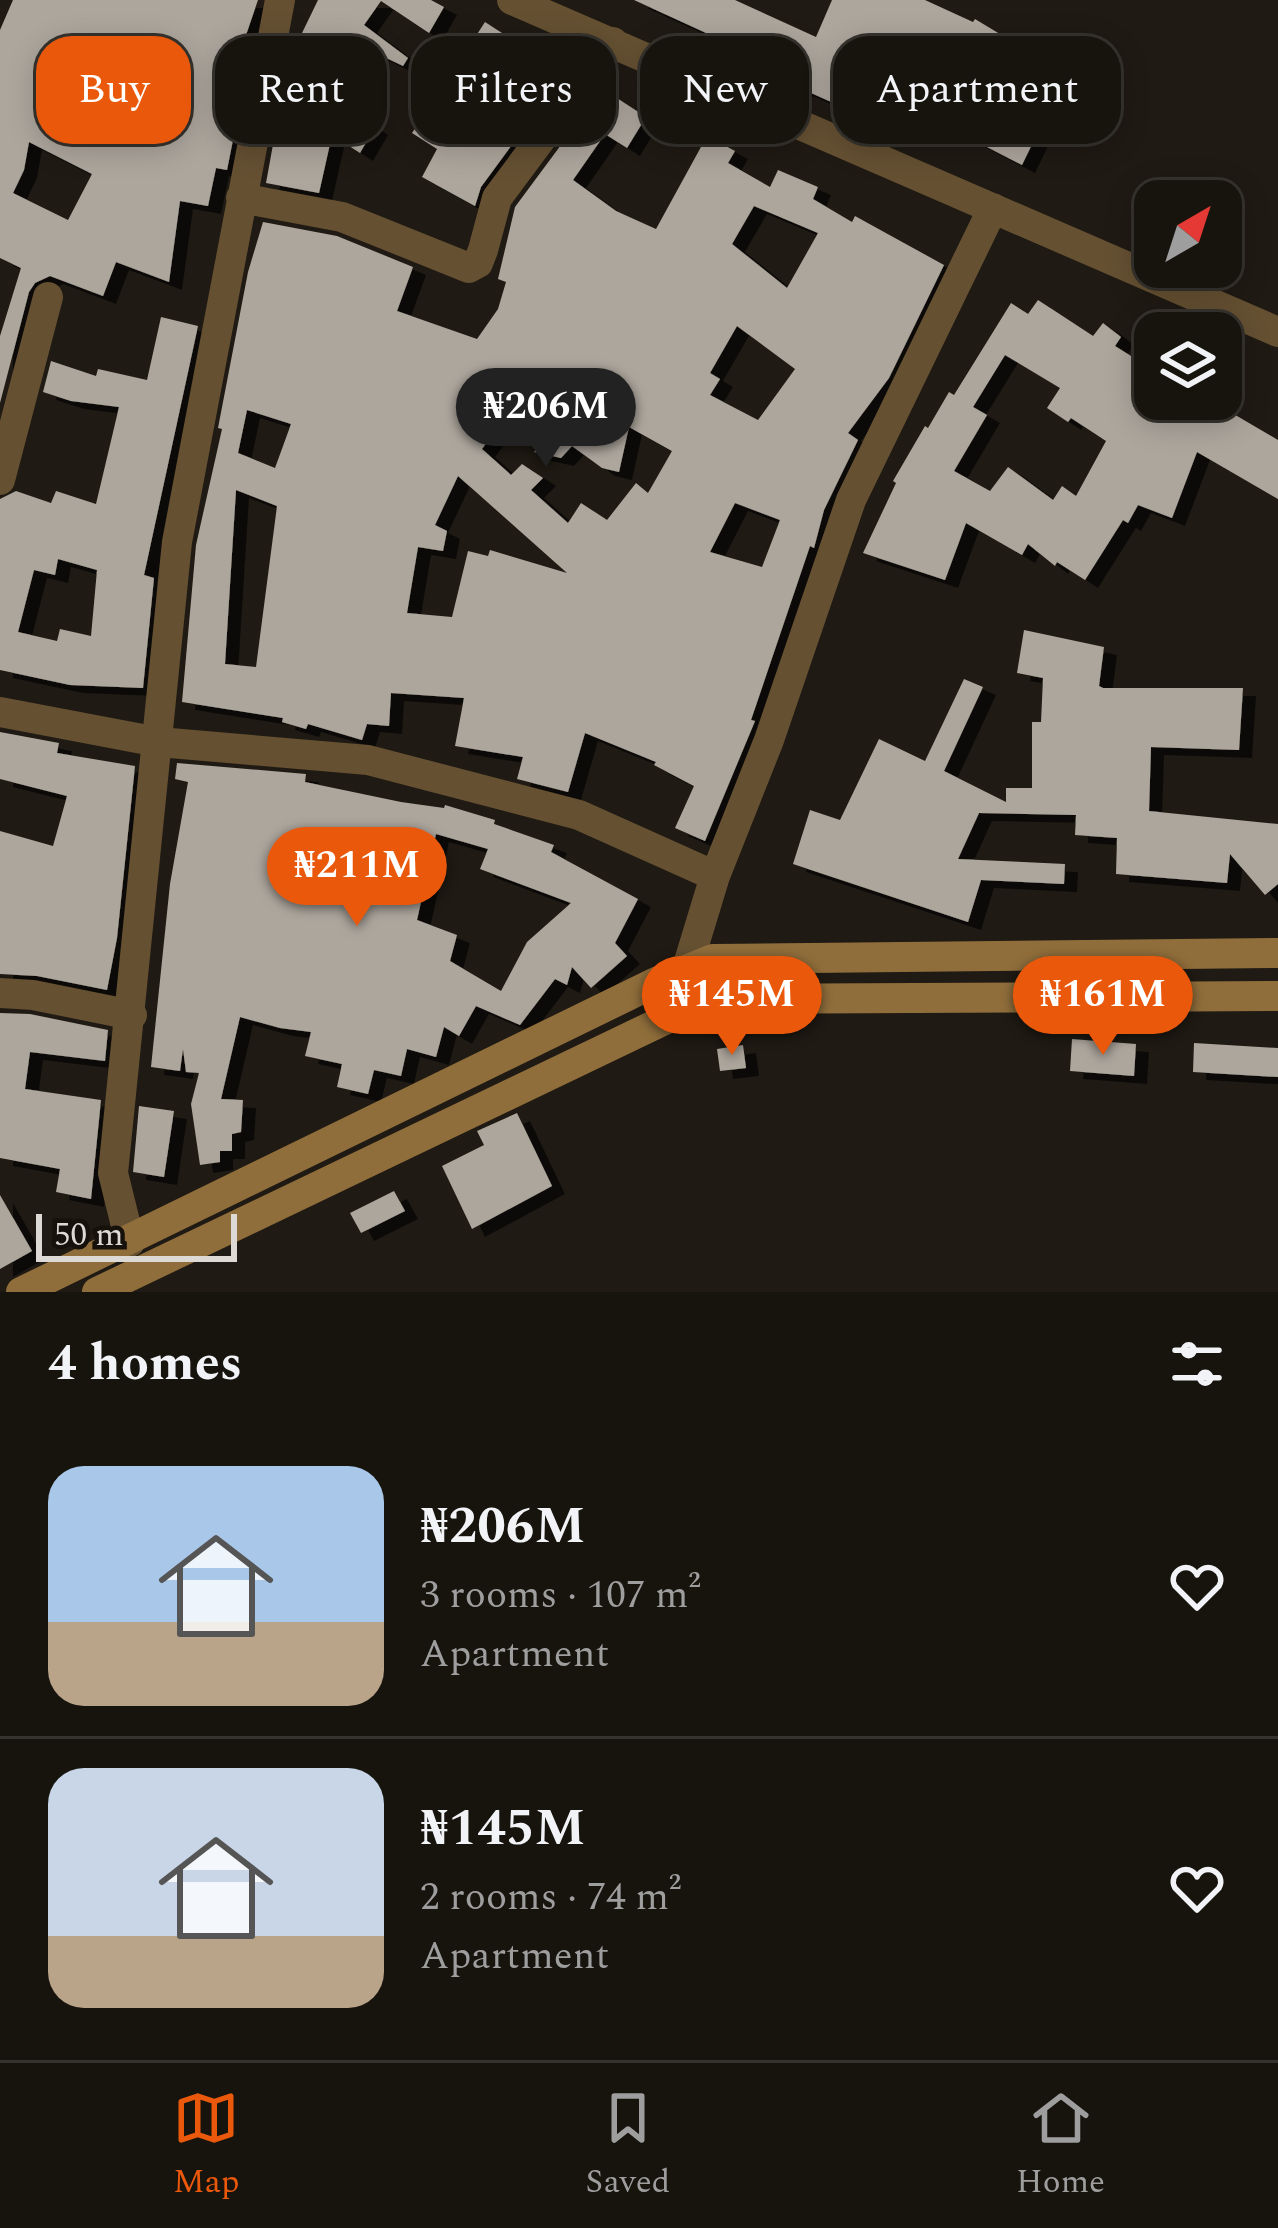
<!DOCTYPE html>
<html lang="en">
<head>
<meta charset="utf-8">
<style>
	:root { --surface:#17140e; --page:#201d17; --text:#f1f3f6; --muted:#9e9e9e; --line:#36332e; --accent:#ea580c }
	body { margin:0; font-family:Spectral,serif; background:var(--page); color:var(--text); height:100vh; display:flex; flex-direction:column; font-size:45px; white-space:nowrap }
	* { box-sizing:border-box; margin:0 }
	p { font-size:39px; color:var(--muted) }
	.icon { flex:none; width:66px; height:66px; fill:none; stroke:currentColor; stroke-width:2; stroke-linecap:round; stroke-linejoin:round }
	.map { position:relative; height:1292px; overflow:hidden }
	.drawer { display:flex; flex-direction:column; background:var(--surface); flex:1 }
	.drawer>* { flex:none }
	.guide { position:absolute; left:36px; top:36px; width:1206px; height:108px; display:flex; gap:24px }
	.needle { width:78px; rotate:39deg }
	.buttons { position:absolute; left:1134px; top:180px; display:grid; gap:24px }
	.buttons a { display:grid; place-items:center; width:108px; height:108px; border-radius:24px; background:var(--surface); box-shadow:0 6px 30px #0003,0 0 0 3px var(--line); font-size:60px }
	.scale { position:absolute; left:36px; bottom:30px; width:201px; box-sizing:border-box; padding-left:12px; border:6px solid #ddd9d4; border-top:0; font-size:33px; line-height:42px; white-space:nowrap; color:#ddd9d4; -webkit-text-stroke:9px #16110a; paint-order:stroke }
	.price { position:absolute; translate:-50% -102px; padding:0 27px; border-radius:42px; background:var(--accent); color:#fff; font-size:39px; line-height:78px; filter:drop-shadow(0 3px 6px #0008) }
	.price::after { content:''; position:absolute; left:50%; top:72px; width:36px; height:27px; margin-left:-18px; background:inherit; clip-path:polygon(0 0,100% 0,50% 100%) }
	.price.on { background:#222; color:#fff }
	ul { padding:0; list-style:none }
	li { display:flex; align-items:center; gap:36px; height:300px; padding:0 48px }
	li+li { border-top:3px solid var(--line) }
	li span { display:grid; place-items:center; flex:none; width:336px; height:240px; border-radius:36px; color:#555 }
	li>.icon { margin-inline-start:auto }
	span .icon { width:144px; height:144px; fill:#fffc; stroke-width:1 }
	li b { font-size:51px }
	h2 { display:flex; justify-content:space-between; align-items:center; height:144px; padding:0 48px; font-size:51px }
	.chip { padding:0 42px; border-radius:36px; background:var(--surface); box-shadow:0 6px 30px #0003,0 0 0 3px var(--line); font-size:42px; line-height:108px }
	.chip.on { background:var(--accent); color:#fff }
	.tabs { display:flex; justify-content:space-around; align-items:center; height:168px; border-top:3px solid var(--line); background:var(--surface); font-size:33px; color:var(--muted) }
	.tabs a { display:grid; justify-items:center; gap:6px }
	.tabs .on { color:var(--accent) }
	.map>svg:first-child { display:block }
	.building { fill:#ada69d; fill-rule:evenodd; filter:url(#shadow) }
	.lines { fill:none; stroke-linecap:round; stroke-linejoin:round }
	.street { stroke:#655032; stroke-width:30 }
	.secondary { stroke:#906e3b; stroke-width:30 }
</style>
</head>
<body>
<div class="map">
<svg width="1278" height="1292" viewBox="0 0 1278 1292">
	<defs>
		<filter id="shadow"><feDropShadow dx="13" dy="8" stdDeviation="0" flood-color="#0009"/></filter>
	</defs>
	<rect width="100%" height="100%" fill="#1f1a13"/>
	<path class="building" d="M13 0H258L245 38 253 40 227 170 216 168 208 206 180 201 169 282 116 262 103 296 50 276 35 283 29 292 0 403V336L21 268 0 258V30ZM29 142 92 174 68 220 13 193 24 170Z
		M318 0H431L444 7 429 33 381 1 364 25 408 58 403 66 351 41 327 91 375 127 360 153 332 135 319 193 266 183 288 62Z
		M634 0H735L816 37 832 0H925L973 22 975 19 1066 74 1022 165 892 98 880 124 800 88 798 93 769 80 776 65Z
		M485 22 565 74 541 107 463 56Z
		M441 90 514 142 481 187 475 206 422 177 437 149 412 133Z
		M606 91 646 117 627 148 605 134 573 180 616 211 656 229 707 136 735 151 728 163 770 187 778 170 818 187 813 199 852 222 855 216 944 265 889 378 848 433 858 440 824 510 814 548 810 546 751 720 755 721 705 841 675 828 694 786 654 765 656 762 585 733 568 792 517 779 523 757 455 746 464 698 391 693 389 726 367 724 362 740 308 724 306 729 282 722 283 718 182 702 196 545 222 429 218 428 248 272 263 222 337 236 413 267 397 311 477 339 498 309 506 282 498 279 515 207 598 95 602 98ZM754 206 818 233 787 288 732 244ZM737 326 795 369 758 420 710 395 720 379 710 373ZM514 406 550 435 534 452 561 458 572 446 602 468 619 472 629 427 672 451 648 493 636 483 607 520 581 503 568 523 531 490 543 478 522 464 511 475 482 449ZM247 410 291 424 275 468 238 453ZM458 476 567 573 490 550 488 556 468 551 452 617 407 613 418 547 443 551 447 531 435 525ZM236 490 277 506 256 667 225 664ZM735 503 780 520 762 567 710 552Z
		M1038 300 1093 336 1103 323 1121 337 1115 346 1155 371V399H1208L1278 440V499L1197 452 1172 518 1138 505 1128 523 1123 520 1085 580 1057 562 1055 566 1028 544 1022 555 966 523 945 580 863 553 896 483 893 481 925 426 928 428 949 392 954 395 1011 303 1028 314ZM1005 355 1060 388 1047 408 1068 422 1071 418 1106 441 1076 496 1062 486 1053 500 1008 467 990 491 954 471 987 415 973 407Z
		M161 317 198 326 144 575 154 578 143 688 70 685 0 670V499L16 491 51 503 56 491 96 504 119 407 71 401 43 392 51 361 96 376 98 369 147 380ZM58 559 97 570 91 636 60 629 57 641 18 632 34 570 55 575Z
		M1024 630 1104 647 1099 686 1103 688H1243L1239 750 1151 747 1149 811 1278 824V884L1265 895 1230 854 1227 883 1116 874 1117 838 1075 835 1076 815 979 813 958 859 1065 864 1064 884 981 880 968 922 793 864 810 810 840 820 879 739 925 761 964 679 983 687 944 771 1006 802V788H1032V722H1041L1043 678 1017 673Z
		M0 732 59 743 57 753 135 766 117 938 107 990 37 976 0 974V831L53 846 67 796 0 779Z
		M177 763 306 774 305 782 401 802 444 808 445 805 495 820 494 824 554 845 551 852 638 899 615 943 627 956 591 988 572 967 567 985 555 979 520 1025 476 1006 459 1036 444 1027 436 1057 407 1049 401 1076 374 1070 368 1094 337 1087 342 1064 305 1056 311 1032 280 1028 240 1017 221 1099 243 1100 241 1132 232 1134V1151H220V1162L200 1165 191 1104 199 1073 186 1072 183 1049 180 1071 151 1067 170 884 188 782 175 779ZM436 834 488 849 480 869 571 903 527 942 501 991 450 961 457 935 417 920Z
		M0 1013 30 1014 108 1030 105 1061 30 1052 25 1089 101 1100 91 1199 56 1192 60 1169 0 1158Z
		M1072 1039 1136 1044 1134 1076 1070 1071Z
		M1194 1043 1278 1048V1077L1193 1072Z
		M743 1045 746 1068 720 1071 717 1049Z
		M139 1106 174 1111 164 1177 133 1172Z
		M517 1113 552 1186 472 1229 442 1166 484 1145 477 1131Z
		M394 1191 405 1211 361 1233 350 1213Z
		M0 1195 32 1251 0 1269Z"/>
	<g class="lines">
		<path class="street" d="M512 0 1278 332
			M241 198 342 217 469 268 478 263 483 250 497 198 613 42
			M0 480 48 297
			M0 712 158 742 368 760 579 815 715 876
			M687 968 715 876 769 740 851 500 993 208
			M0 993 33 995 132 1015
			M130 1242 113 1173 177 542 280 0"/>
		<path class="secondary" d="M21 1292 654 983 713 959 1278 953
			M97 1292 698 1004 729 999 1278 996"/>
	</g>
</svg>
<div class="buttons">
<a><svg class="needle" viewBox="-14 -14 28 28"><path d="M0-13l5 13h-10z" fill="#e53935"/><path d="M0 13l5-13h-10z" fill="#9e9e9e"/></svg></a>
<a><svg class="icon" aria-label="layers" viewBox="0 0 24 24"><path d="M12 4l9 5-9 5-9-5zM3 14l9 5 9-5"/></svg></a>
</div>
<div class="scale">50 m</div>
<b class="price on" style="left:546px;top:470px">₦206M</b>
<b class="price" style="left:357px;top:929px">₦211M</b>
<b class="price" style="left:732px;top:1058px">₦145M</b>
<b class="price" style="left:1103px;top:1058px">₦161M</b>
<div class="guide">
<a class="chip on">Buy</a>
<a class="chip">Rent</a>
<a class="chip">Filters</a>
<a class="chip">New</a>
<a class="chip">Apartment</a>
</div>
</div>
<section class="drawer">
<h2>4 homes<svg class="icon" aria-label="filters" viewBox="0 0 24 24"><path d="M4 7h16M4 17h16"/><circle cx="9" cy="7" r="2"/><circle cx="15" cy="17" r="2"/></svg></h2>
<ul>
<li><span style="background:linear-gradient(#a9c7e8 65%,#b9a48a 0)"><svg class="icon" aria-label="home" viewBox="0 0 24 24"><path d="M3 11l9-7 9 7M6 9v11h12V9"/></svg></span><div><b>₦206M</b><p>3 rooms · 107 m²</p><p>Apartment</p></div><svg class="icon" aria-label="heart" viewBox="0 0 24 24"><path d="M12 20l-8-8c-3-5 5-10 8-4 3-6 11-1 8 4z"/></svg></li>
<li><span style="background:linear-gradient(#c9d6e8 70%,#b9a48a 0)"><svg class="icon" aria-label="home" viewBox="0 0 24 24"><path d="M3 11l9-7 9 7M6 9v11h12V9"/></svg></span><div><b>₦145M</b><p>2 rooms · 74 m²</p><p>Apartment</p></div><svg class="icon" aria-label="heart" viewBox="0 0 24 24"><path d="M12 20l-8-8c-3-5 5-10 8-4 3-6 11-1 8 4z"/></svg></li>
</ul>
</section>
<nav class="tabs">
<a class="on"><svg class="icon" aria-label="map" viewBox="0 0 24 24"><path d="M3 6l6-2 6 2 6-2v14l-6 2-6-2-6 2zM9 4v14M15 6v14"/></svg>Map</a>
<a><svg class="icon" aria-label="saved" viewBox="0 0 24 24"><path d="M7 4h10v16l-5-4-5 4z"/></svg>Saved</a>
<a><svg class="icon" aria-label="home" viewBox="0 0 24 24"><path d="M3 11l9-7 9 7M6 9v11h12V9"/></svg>Home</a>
</nav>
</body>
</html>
